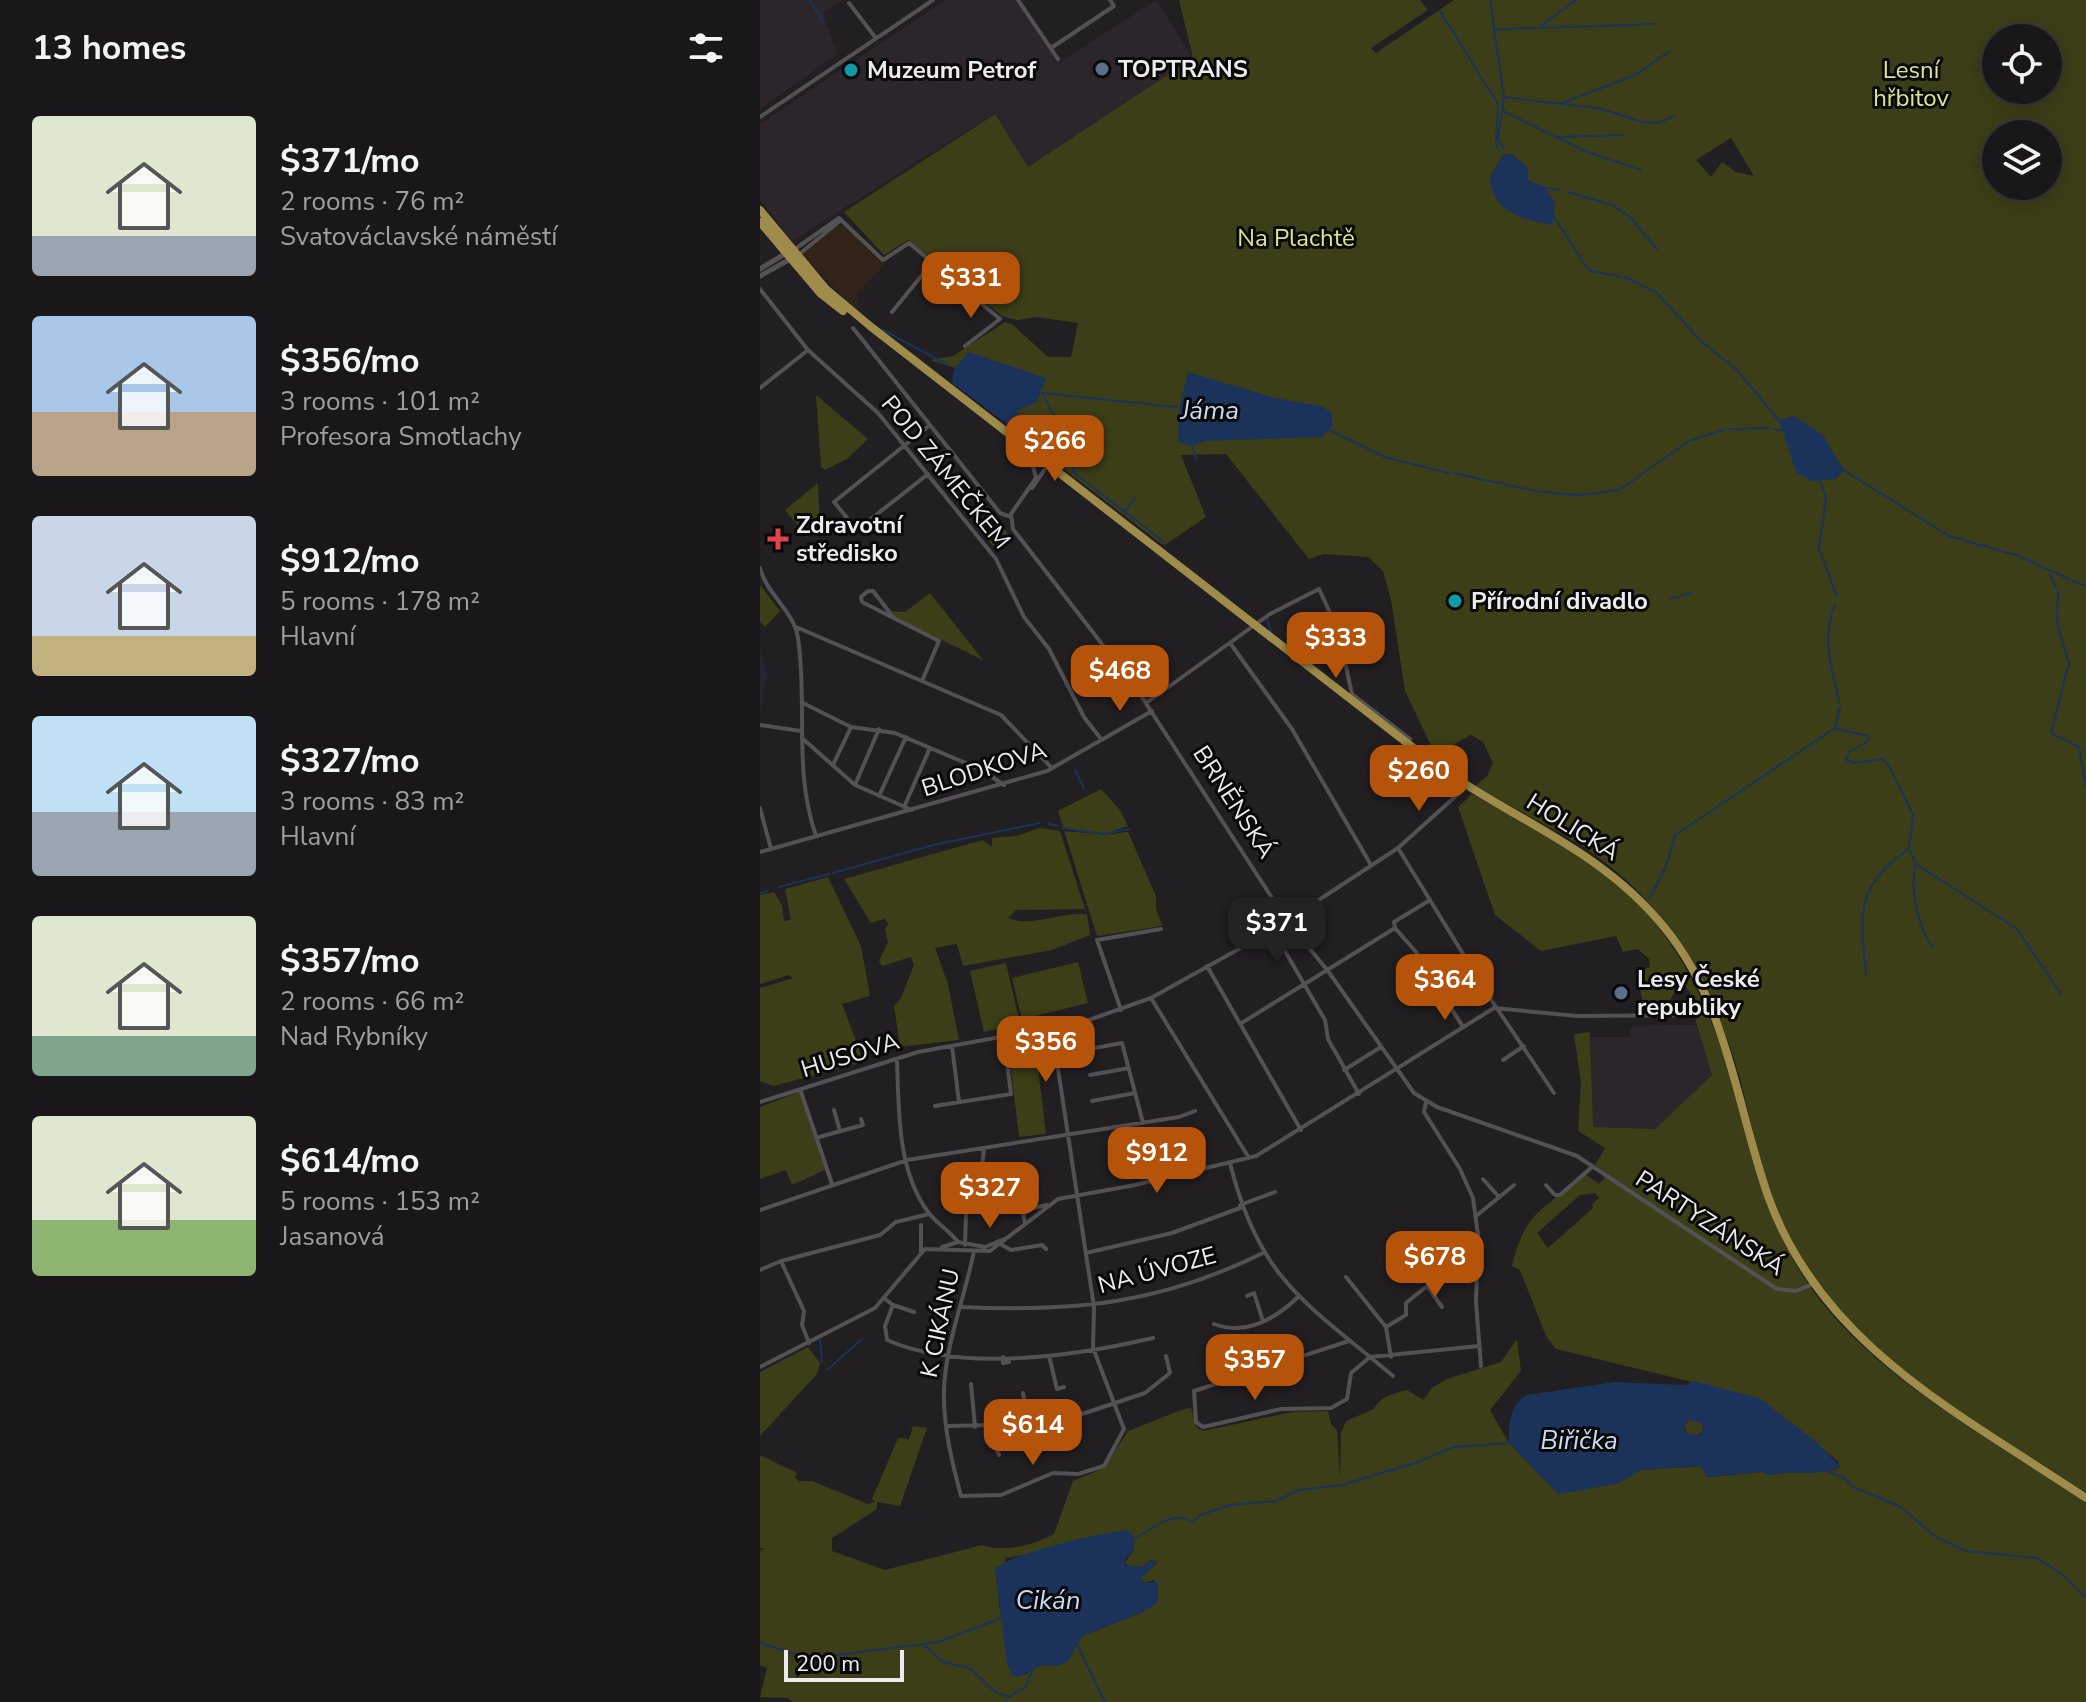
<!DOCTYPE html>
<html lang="en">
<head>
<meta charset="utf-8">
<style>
	:root { --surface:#191719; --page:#262426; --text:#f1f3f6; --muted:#9f9fa2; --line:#373638; --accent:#b45309 }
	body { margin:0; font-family:"Nunito Sans",sans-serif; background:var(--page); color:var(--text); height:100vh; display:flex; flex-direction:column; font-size:30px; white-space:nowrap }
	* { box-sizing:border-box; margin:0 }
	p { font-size:26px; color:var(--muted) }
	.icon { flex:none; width:44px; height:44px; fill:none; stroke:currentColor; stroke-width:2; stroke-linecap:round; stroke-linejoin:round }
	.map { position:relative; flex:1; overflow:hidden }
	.sheet { display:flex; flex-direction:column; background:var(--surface); width:760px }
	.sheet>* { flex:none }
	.controls { position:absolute; left:1222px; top:24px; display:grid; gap:16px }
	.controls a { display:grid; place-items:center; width:80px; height:80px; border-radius:50%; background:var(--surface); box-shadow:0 4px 20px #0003,0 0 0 2px var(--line); font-size:40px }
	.scale { position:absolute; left:24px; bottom:20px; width:120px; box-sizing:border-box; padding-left:8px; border:4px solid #edebed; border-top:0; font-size:22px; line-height:28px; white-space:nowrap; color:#edebed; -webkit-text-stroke:6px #0a090a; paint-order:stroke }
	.price { position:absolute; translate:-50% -68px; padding:0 18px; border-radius:16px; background:var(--accent); color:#fff; font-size:26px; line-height:52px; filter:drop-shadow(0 2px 4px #0008) }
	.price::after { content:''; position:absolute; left:50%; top:48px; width:24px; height:18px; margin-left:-12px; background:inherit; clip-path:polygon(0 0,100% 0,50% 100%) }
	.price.selected { background:#222; color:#fff }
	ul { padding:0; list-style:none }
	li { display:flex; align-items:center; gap:24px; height:200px; padding:0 32px }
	li span { display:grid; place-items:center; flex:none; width:224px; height:160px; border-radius:8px; color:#555 }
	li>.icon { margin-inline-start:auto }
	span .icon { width:96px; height:96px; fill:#fffc; stroke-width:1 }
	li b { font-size:34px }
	h2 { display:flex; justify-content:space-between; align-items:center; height:96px; padding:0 32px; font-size:34px }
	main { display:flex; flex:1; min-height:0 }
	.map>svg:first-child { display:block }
	.commercial { fill:#322318 }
	.built { fill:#2c252b }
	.education { fill:#2a2333 }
	.green { fill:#3c3e18; fill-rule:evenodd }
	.water { fill:#1b335a; fill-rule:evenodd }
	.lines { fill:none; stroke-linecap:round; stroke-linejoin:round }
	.stream { stroke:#1b335a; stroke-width:2 }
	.minor { stroke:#535153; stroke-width:4 }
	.tertiary { stroke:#535153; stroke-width:5 }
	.primary { stroke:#9f8b4a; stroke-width:8 }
	.service-dot { fill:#5c6f8a; stroke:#0a090a; stroke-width:3 }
	.culture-dot { fill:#0f9aa8; stroke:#0a090a; stroke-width:3 }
	.health-dot { fill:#e0444e; stroke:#0a090a; stroke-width:3 }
	.labels { text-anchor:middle; stroke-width:6; stroke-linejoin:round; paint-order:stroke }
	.poi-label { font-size:24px; font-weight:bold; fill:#edebed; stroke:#0a090a; text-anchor:start }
	.park-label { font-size:24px; fill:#dee491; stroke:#0a090a }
	.street-label { font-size:24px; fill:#edebed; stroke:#0a090a }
	.water-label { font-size:26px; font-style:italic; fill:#c9daf5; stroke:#0a090a }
</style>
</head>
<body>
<main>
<section class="sheet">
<h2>13 homes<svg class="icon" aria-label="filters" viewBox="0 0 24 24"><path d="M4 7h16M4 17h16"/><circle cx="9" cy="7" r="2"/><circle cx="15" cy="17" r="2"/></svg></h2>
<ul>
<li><span style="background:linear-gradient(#dfe7d0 75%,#9aa5b1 0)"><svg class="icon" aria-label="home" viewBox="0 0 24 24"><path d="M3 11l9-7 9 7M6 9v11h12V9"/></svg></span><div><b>$371/mo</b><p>2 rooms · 76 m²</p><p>Svatováclavské náměstí</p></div></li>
<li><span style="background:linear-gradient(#a9c7e8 60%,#b9a48a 0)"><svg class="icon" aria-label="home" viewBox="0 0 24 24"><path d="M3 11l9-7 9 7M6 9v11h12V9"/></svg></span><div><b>$356/mo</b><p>3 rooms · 101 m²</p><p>Profesora Smotlachy</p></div></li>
<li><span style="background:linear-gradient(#c9d6e8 75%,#c2b280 0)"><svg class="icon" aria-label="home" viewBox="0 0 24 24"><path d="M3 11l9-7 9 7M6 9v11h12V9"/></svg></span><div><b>$912/mo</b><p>5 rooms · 178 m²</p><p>Hlavní</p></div></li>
<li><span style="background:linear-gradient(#bfe0f5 60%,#9aa5b1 0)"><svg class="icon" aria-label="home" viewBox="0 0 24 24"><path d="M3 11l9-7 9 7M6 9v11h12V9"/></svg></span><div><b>$327/mo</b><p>3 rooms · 83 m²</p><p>Hlavní</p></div></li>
<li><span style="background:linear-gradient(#dfe7d0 75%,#7fa58c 0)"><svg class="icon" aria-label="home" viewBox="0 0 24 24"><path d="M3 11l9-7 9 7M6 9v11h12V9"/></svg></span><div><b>$357/mo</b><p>2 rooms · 66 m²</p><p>Nad Rybníky</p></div></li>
<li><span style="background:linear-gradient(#dfe7d0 65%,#8fb573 0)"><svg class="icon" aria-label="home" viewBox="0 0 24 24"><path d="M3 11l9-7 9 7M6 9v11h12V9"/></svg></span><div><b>$614/mo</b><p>5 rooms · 153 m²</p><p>Jasanová</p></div></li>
</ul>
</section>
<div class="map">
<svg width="1326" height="1702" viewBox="0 0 1326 1702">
	<rect width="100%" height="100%" fill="#211f21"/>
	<path class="commercial" d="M78 225 89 230 125 264 97 293V310L43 256 44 251Z"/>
	<path class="built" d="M0 0H83L63 13 77 54 0 109Z
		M185 0H257L301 62 396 0 433 58 268 168 234 114 32 241 0 200V124Z
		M899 1025H939L952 1076 895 1129 832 1127 831 1037H870V1027Z"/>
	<path class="education" d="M0 648 7 673 0 713Z"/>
	<path class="green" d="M419 0H660L668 10 611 48 616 53 694 0H1326V1493C1225 1426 1110 1366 1043 1262 1008 1208 996 1140 980 1079 954 985 905 898 820 845 786 824 749 806 715 786L727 776 733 763 723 742 711 735 693 745 689 754 694 763 690 767 677 758 645 691 631 600 623 571 608 557 564 554 549 559 466 454 421 455 446 517 405 545 400 543 251 428 195 368 170 360 193 356 245 322 253 325 288 357H311L318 323 276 317 257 320 242 316 148 240 124 255 84 212 235 114 268 167 433 58ZM1236 38H1288V90H1236ZM1236 134H1288V186H1236ZM971 138 994 176 976 172 962 162 951 177 936 160ZM751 154 768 168V180L778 185 730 177 743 155Z
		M56 395 108 439 87 459 65 470 61 467Z
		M58 483 60 527 47 537 25 510Z
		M236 519 249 535 234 547 221 531Z
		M0 585 20 611 5 627 0 621Z
		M170 593 223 660 136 618 132 611 145 612Z
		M341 789 360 810 368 826 341 835 368 832 396 896V908L402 925 396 927 337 936 304 831 338 834 303 827 298 811Z
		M712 794C745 813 780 830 813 850 906 908 948 995 976 1096 994 1161 1008 1226 1047 1282 1110 1376 1233 1440 1326 1503V1702H33L28 1698 0 1697 7 1668 0 1665V1550L5 1549 0 1548V1455L37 1473 35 1477 39 1481H52L108 1504 115 1502 112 1499 138 1438 149 1439 153 1426 167 1428 140 1506 117 1502V1509L72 1538V1551L125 1570 222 1545C245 1553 273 1545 294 1534L313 1481 344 1468 368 1431C380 1427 425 1407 431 1408L436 1427 443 1431 532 1412 568 1411 571 1424 577 1430 580 1479 581 1433 586 1421 614 1409C619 1397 635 1393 647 1390L663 1400 673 1387 687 1379 741 1362 757 1339 761 1371 730 1410 749 1443 798 1494 860 1482 881 1470 941 1466 948 1477 1003 1472 1010 1475C1032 1470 1053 1474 1076 1470L1079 1462 998 1398 796 1349 786 1336 760 1270 752 1266C765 1209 785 1210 825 1174L839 1184 848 1174 835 1165 845 1148 818 1131 821 1083 814 1034 830 1032 833 1127 895 1129 952 1075 932 1008 936 1002 922 981 903 1011H885L876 973 890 967 889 959 878 949 863 952 856 936 781 951 735 915 698 807ZM835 1193 839 1198 832 1204 833 1208 788 1248 777 1233 820 1195ZM373 1535 374 1550 365 1562 370 1567H382L392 1559 397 1563 380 1578 384 1583 394 1580 398 1598 385 1611 322 1636 307 1661 297 1666 281 1665 264 1675C246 1630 228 1607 246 1558L282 1552 318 1539Z
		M280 828 300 831 325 909 256 910 248 918C271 928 301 912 327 914L330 935 292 950 203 966 197 944 175 948 188 984 199 1040 140 1047 134 1006 141 998 154 965 151 957 122 966 119 961 128 942 125 930 128 923 124 919 111 923 84 879 223 840 232 847V838L256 836Z
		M68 877 101 946 110 996 82 1004 104 1062 14 1086 0 1081V988L33 978 29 975 0 984V895L14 892 22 905 24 921 31 920 25 889Z
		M318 962 328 1003 262 1019 252 978Z
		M246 963 260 1024 224 1032 210 971Z
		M274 1035 286 1134 259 1137 248 1044Z
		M39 1092 65 1170 32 1185 26 1170 0 1179V1107Z
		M48 1347 60 1363 57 1374 0 1436V1372Z
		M925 1427a9 9 0 1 1 18 0a9 9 0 1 1-18 0Z"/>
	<path class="water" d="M751 154 768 168V180L783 186 795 202 792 225C763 220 732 212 730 178L743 155Z
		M209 352 286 378 277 402 259 410 251 427 192 383 194 369Z
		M428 372 515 398 561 406 571 412 573 425 562 437 445 441 432 446 418 442 419 409Z
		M1034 416 1063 435 1084 470 1076 479 1051 481 1036 472 1019 420Z
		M934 1381 999 1398 1054 1440 1081 1467C1057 1478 1034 1469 1010 1475L1002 1472 947 1477 941 1466 881 1470 856 1484 798 1494 749 1443C749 1423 749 1407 766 1395L855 1382 925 1385ZM931 1420 944 1425 940 1435 928 1434 924 1430 926 1421Z
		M367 1530 373 1535 374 1550 365 1559 366 1565 382 1567 393 1559 397 1562 380 1579 384 1583 398 1582V1602L385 1611 322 1636 308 1661 297 1666 281 1665 258 1677 252 1675 247 1664 235 1569C251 1553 340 1533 367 1530Z"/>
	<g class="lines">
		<path class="stream" d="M50 0 63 22
			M730 0 744 97 738 139 744 149
			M805 8 816 0
			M680 11 738 104 736 144 739 151
			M781 26 802 10
			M815 27 894 24
			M734 29 813 27
			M744 97 842 109 882 122 899 123 914 116
			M800 104 875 75 910 51
			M743 111 827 152 881 170
			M797 137 863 135
			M782 187 800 190
			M808 192 852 205
			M854 206 871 218 897 249
			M793 215 825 265 832 271 861 277
			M865 277 896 292 940 340 978 371 1020 422
			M123 330 188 365
			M282 393 416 407
			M282 393 313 451V472L404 542
			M567 429 625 457 689 473
			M968 429 1010 428
			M1014 429 1022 431
			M432 445 436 459
			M1082 469 1189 536 1259 556 1309 579
			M693 473 775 491 818 495 859 490 929 441 964 430
			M1060 479 1066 499 1059 548 1077 597
			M365 512 375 498
			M1290 574 1296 587
			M1313 581 1326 586
			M1298 590 1297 623 1309 663 1291 733 1319 747 1326 787
			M921 596 932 593
			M910 598 918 597
			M1075 604C1061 639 1072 667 1079 702
			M507 618 511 632
			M1075 728 1080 706
			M1076 729 1108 736V741L1089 752 1086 760 1094 763 1122 759 1128 764 1153 815 1149 849C1095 885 1100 915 1106 974
			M315 770 324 788
			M289 824 298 826
			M303 828 343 834 370 829
			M1150 851 1156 864 1257 929 1301 994
			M1155 866C1150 893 1158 926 1173 948
			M73 873 173 845 280 823
			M19 887 69 874
			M0 893 7 891
			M890 898 906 866 915 835 1075 728
			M60 1340 62 1362
			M67 1370 102 1339
			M1068 1472 1083 1477 1093 1487 1139 1506 1175 1536 1206 1551 1277 1558 1299 1572 1326 1597
			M374 1539C392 1529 414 1509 432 1522L440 1515 471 1505 516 1501 539 1490 582 1485 658 1462 693 1447 749 1443
			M316 1642 345 1702
			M0 1643 49 1658 62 1657 178 1642 242 1618
			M164 1645 183 1662 211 1669 234 1691 249 1697 265 1687 273 1669"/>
		<path class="minor" d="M258 0 298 59
			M89 3 115 37
			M291 48 354 6 350 0
			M0 117 173 0
			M81 220 123 260 149 243 240 319 205 346
			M35 249 79 218 81 220
			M37 256 81 220
			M0 289 48 350 118 413 236 559 264 617 289 649 324 717 341 739
			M132 312 172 263
			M93 328 240 513 251 517
			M0 388 48 350
			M270 455 276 478 251 514 253 529 376 688 527 921 568 971 654 1093 677 1107 817 1156 1017 1289 1036 1291 1053 1284
			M168 474 97 530 74 502 170 425
			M272 488 287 466
			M0 568C7 595 34 611 38 638 48 706 33 770 56 836
			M134 618 113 591H108L101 597 102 602 179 641 162 681
			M36 627 241 715 292 768
			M470 643 532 729 611 865
			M43 703 91 727 135 733 222 770 244 785
			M386 703 510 614 559 589 578 630 592 694 650 739 648 743
			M0 725 41 731
			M42 738 95 785 152 810
			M73 765 91 727
			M95 785 119 729
			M119 796 146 737
			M144 807 170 748
			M0 808 11 849 287 771 392 711
			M638 848 732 1001 794 1093
			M0 852 11 849
			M500 908 565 1020 568 1039 599 1094
			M635 928 656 952 703 1027
			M447 966 541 1130
			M391 998 489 1158
			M361 1010 337 940 401 929
			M480 1024 635 928 634 922 670 900
			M192 1046 199 1102
			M329 1049 362 1043 383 1123
			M743 1060 764 1046
			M137 1061C139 1110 137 1170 168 1212 176 1223 190 1231 198 1242
			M584 1070 621 1047
			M330 1075 369 1068
			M40 1089 72 1184
			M332 1101 375 1093
			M0 1102 158 1052 323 1022 391 998 513 930 638 848 707 786
			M666 1102 664 1112 700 1169 713 1198 718 1235 716 1302 721 1366
			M175 1106 251 1094 244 1038
			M74 1110 80 1131
			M59 1137 103 1125 101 1119
			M470 1163C499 1280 546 1303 633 1376
			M723 1179 739 1197
			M257 1180 265 1224
			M786 1185 795 1195H800L832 1167
			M480 1205 515 1192
			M0 1210 147 1160 419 1117 435 1111
			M262 1210 287 1205
			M716 1216 754 1185
			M205 1245 206 1214 220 1188 224 1148
			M242 1245 251 1250 282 1245 286 1249
			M182 1247 198 1242 225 1247 249 1237
			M214 1251C205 1297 185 1345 184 1391 183 1426 192 1462 201 1496L241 1495 293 1473 318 1474 344 1466 364 1429 333 1348 334 1307 292 1029
			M161 1252V1225
			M326 1253 412 1233 480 1208
			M0 1270 21 1261
			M586 1277 626 1327 631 1357
			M668 1287 682 1307
			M487 1296 494 1293 503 1321
			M125 1299 133 1305 125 1326 127 1340C202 1373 315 1356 393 1338
			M133 1305 154 1312
			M202 1307C314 1312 400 1304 503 1253
			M454 1324C485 1336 515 1319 538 1297
			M626 1327 646 1315V1303L672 1282 656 1255
			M49 1343 42 1325 44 1311 21 1261 120 1235 136 1222 169 1214
			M289 1356 297 1389 304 1387
			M243 1357V1363L249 1362
			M0 1367 115 1308 165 1249 230 1251 298 1199 375 1185 496 1156 734 1008 817 1016 942 1015
			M211 1384 215 1427
			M434 1391 436 1422 443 1427 521 1409 571 1408 587 1399 591 1373 610 1357 719 1346
			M434 1391 589 1341
			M263 1393 269 1424
			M310 1418 385 1393 410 1373 406 1356
			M187 1426 280 1424
			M271 1426 285 1438
			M228 1428 239 1455"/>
		<path class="tertiary" d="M0 269 28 252
			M0 276 32 258"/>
		<path class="primary" d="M0 210 66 289 110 326 669 760C750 819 839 847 904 927 968 1005 976 1104 1008 1196 1061 1346 1202 1415 1326 1498
			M0 222 60 293 83 311"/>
	</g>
	<g class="service-dot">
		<circle cx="342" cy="69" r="8"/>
		<circle cx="861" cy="993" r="8"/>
	</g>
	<g class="culture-dot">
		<circle cx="91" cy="70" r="8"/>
		<circle cx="695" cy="601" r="8"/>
	</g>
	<path class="health-dot" d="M14 527h8v8h8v8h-8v8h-8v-8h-8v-8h8z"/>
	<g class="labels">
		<g class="poi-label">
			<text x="358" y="77">TOPTRANS</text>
			<text x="107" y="78">Muzeum Petrof</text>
			<text x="36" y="533">Zdravotní<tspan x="36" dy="28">středisko</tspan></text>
			<text x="711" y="609">Přírodní divadlo</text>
			<text x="877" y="987">Lesy České<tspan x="877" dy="28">republiky</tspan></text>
		</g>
		<g class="park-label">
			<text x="1151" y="78">Lesní<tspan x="1151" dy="28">hřbitov</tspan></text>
			<text x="536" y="246">Na Plachtě</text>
		</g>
		<g class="street-label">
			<text transform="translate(186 472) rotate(51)" y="8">POD ZÁMEČKEM</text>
			<text transform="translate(224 769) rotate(-18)" y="8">BLODKOVA</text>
			<text transform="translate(474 802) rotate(57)" y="8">BRNĚNSKÁ</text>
			<text transform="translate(813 827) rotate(32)" y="8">HOLICKÁ</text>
			<text transform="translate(90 1055) rotate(-17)" y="8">HUSOVA</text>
			<text transform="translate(950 1223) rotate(33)" y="8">PARTYZÁNSKÁ</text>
			<text transform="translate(397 1270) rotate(-15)" y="8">NA ÚVOZE</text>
			<text transform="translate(180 1323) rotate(-78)" y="8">K CIKÁNU</text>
		</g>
		<g class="water-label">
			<text x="450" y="419">Jáma</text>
			<text x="819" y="1449">Biřička</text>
			<text x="288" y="1609">Cikán</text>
		</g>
	</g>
</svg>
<div class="controls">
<a><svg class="icon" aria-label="locate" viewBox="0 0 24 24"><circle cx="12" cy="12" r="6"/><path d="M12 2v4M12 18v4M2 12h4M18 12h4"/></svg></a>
<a><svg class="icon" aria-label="layers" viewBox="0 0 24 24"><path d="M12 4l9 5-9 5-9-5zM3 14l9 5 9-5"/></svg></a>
</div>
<div class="scale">200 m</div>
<b class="price" style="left:211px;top:320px">$331</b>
<b class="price" style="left:295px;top:483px">$266</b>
<b class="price" style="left:576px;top:680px">$333</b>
<b class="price" style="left:360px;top:713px">$468</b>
<b class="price" style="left:659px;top:813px">$260</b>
<b class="price selected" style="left:517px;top:965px">$371</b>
<b class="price" style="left:685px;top:1022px">$364</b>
<b class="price" style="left:286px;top:1084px">$356</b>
<b class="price" style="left:397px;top:1195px">$912</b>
<b class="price" style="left:230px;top:1230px">$327</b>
<b class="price" style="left:675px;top:1299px">$678</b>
<b class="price" style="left:495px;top:1402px">$357</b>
<b class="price" style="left:273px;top:1467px">$614</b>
</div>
</main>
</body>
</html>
